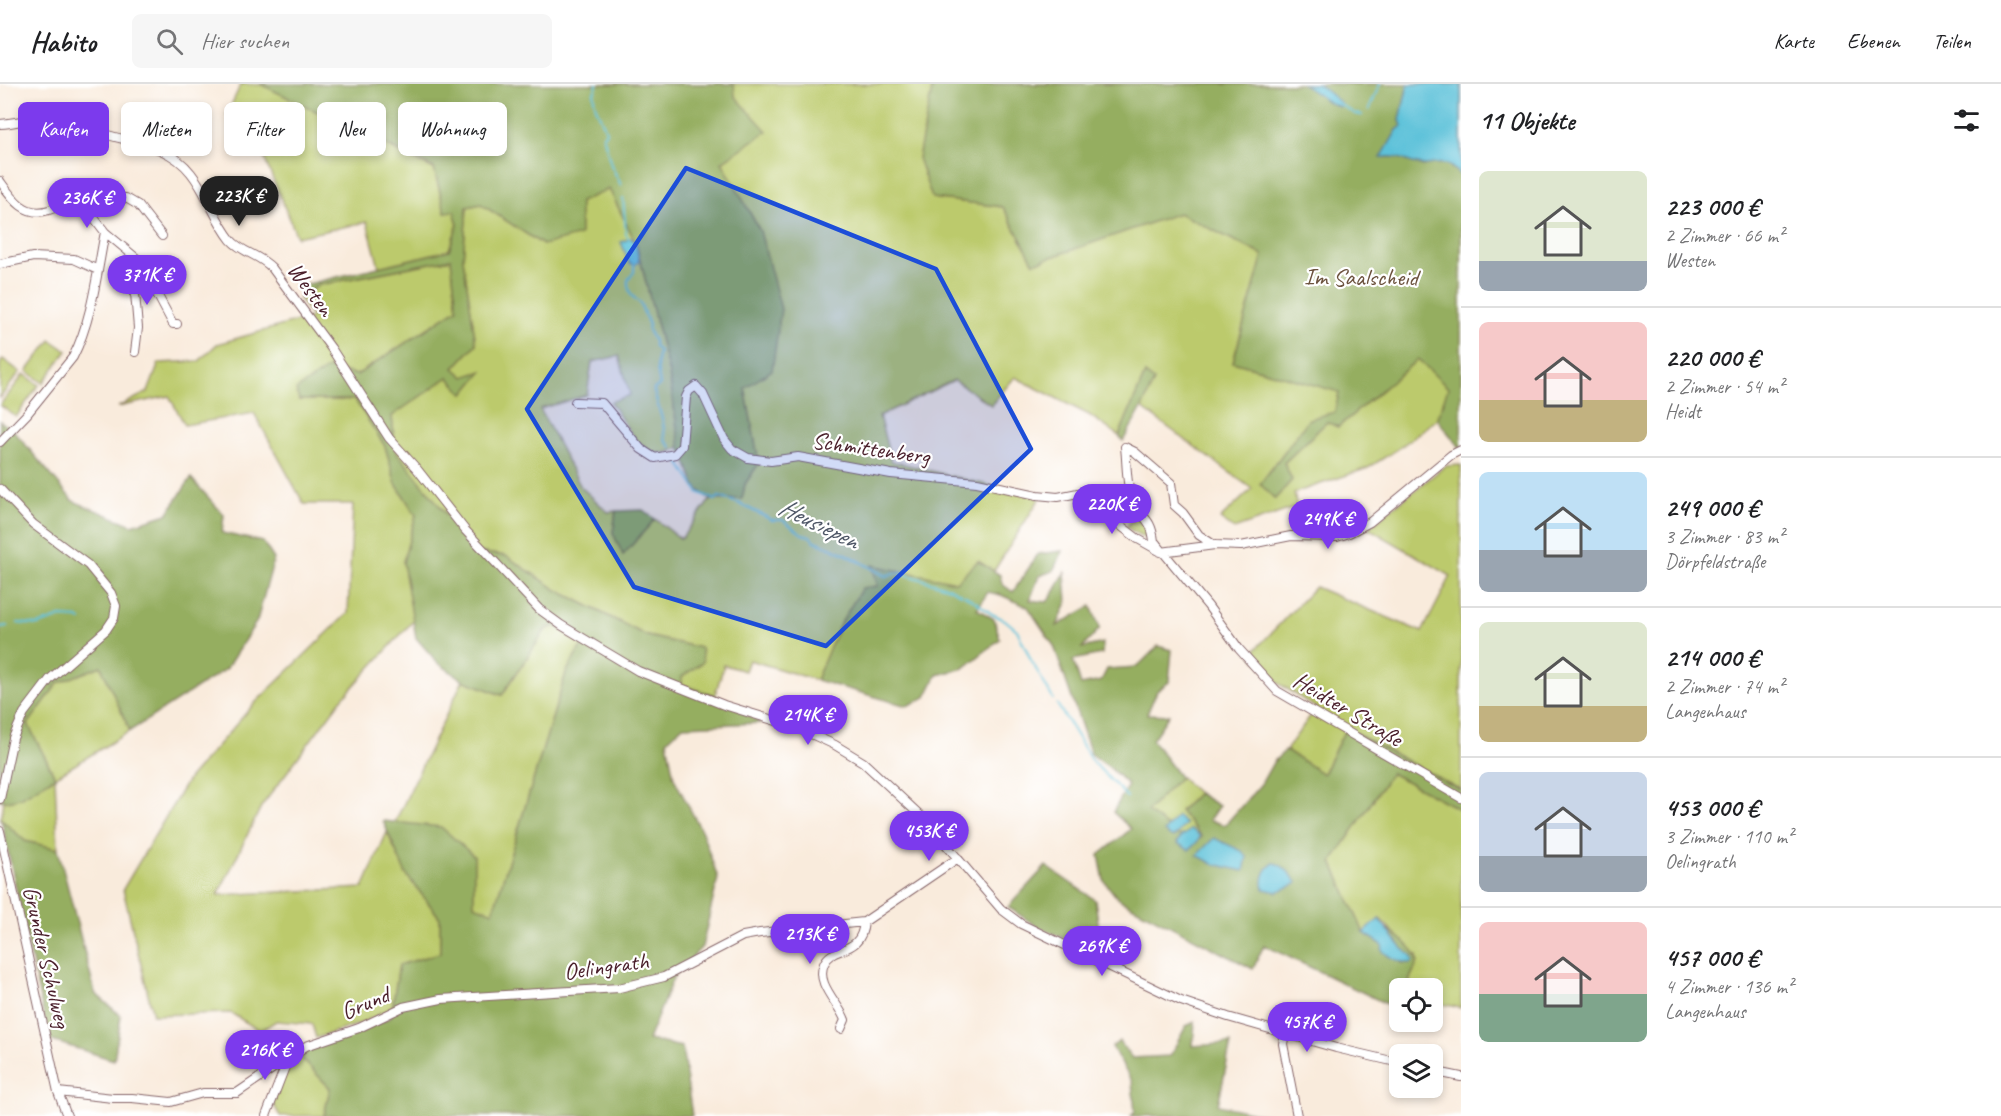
<!DOCTYPE html>
<html lang="de">
<head>
<meta charset="utf-8">
<style>
	:root { --surface:#fff; --page:#f6f6f6; --text:#202124; --muted:#757577; --line:#e0e0e0; --accent:#7c3aed }
	body { margin:0; font-family:Caveat,sans-serif; background:var(--page); color:var(--text); height:100vh; display:flex; flex-direction:column; font-size:22px; white-space:nowrap }
	* { box-sizing:border-box; margin:0 }
	p { font-size:20px; color:var(--muted) }
	.icon { flex:none; width:33px; height:33px; fill:none; stroke:currentColor; stroke-width:2; stroke-linecap:round; stroke-linejoin:round }
	.map { position:relative; flex:1; overflow:hidden }
	.details { display:flex; flex-direction:column; background:var(--surface); width:540px }
	.details>* { flex:none }
	.guide { position:absolute; left:18px; top:18px; width:570px; height:54px; display:flex; gap:12px }
	.controls { position:absolute; left:1389px; top:894px; display:grid; gap:12px }
	.controls a { display:grid; place-items:center; width:54px; height:54px; border-radius:9px; background:var(--surface); box-shadow:0 3px 9px #0003; font-size:30px }
	.price { position:absolute; translate:-50% -51px; padding:0 14px; border-radius:21px; background:var(--accent); color:#fff; font-size:20px; line-height:39px; filter:drop-shadow(0 2px 3px #0008) }
	.price::after { content:''; position:absolute; left:50%; top:36px; width:18px; height:14px; margin-left:-9px; background:inherit; clip-path:polygon(0 0,100% 0,50% 100%) }
	.price.current { background:#222; color:#fff }
	ul { padding:0; list-style:none }
	li { display:flex; align-items:center; gap:18px; height:150px; padding:0 18px }
	li+li { border-top:2px solid var(--line) }
	li span { display:grid; place-items:center; flex:none; width:168px; height:120px; border-radius:9px; color:#555 }
	li>.icon { margin-inline-start:auto }
	span .icon { width:72px; height:72px; fill:#fffc; stroke-width:1 }
	li b { font-size:26px }
	h2 { display:flex; justify-content:space-between; align-items:center; height:72px; padding:0 18px; font-size:26px }
	.chip { padding:0 21px; border-radius:9px; background:var(--surface); box-shadow:0 3px 9px #0003; font-size:21px; line-height:54px }
	.chip.current { background:var(--accent); color:#fff }
	header { display:flex; align-items:center; gap:36px; box-sizing:border-box; height:84px; padding:0 30px; background:var(--surface); border-bottom:2px solid var(--line) }
	header strong { font-size:28px }
	nav { display:flex; gap:33px; margin-inline-start:auto; font-size:21px }
	.search { width:420px; height:54px; background:var(--page); display:flex; align-items:center; gap:15px; box-sizing:border-box; padding:0 21px; border-radius:9px; color:var(--muted); font-size:22px }
	main { display:flex; flex:1; min-height:0 }
	.map>svg:first-child { display:block }
	.green { fill:#bcca6c; stroke:#83744c; stroke-width:1.5 }
	.forest { fill:#95ae60; stroke:#706646; stroke-width:1.5 }
	.water { fill:#5cc1d9; stroke:#537082; stroke-width:1.5 }
	.lines { fill:none; stroke-linecap:round; stroke-linejoin:round }
	.stream { stroke:#5cc1d9; stroke-width:2 }
	.minor-casing { stroke:#876669; stroke-width:10 }
	.minor { stroke:#fff; stroke-width:8 }
	.marked { fill:#1d4ed8; fill-opacity:0.2; stroke:#1d4ed8; stroke-width:4.5; stroke-linejoin:round }
	.labels { text-anchor:middle; stroke-width:4.5; stroke-linejoin:round; paint-order:stroke }
	.park-label { font-size:24px; fill:#6c523e; stroke:#fff }
	.street-label { font-size:24px; fill:#4a1f2b; stroke:#fff }
	.water-label { font-size:26px; font-style:italic; fill:#505868; stroke:#fff }
</style>
</head>
<body>
<header>
<strong>Habito</strong>
<div class="search"><svg class="icon" aria-label="search" viewBox="0 0 24 24"><circle cx="10" cy="10" r="6"/><path d="M15 15l6 6"/></svg>Hier suchen</div>
<nav><a>Karte</a><a>Ebenen</a><a>Teilen</a></nav>
</header>
<main>
<div class="map">
<svg width="1461" height="1032" viewBox="0 0 1461 1032">
	<rect width="100%" height="100%" fill="#fff"/>
	<filter id="ink" filterUnits="userSpaceOnUse"><feTurbulence type="fractalNoise" baseFrequency=".0167" numOctaves="2"/><feDisplacementMap in="SourceGraphic" scale="12" xChannelSelector="R" yChannelSelector="G"/><feConvolveMatrix kernelMatrix="1 2 1 2 8 2 1 2 1" color-interpolation-filters="sRGB"/></filter>
	<filter id="wash" filterUnits="userSpaceOnUse"><feTurbulence type="fractalNoise" baseFrequency=".008" numOctaves="4" result="noise"/><feDisplacementMap in="SourceGraphic" scale="24" xChannelSelector="R" yChannelSelector="G"/><feGaussianBlur stdDeviation="1.35" result="paint"/><feColorMatrix in="noise" values="0 0 0 0 0 0 0 0 0 0 0 0 0 0 0 0 0 1.4 0 .05"/><feComposite in="paint" operator="in"/></filter>
	<g filter="url(#wash)">
		<rect width="100%" height="100%" fill="#f9ebdc"/>
		<path class="green" d="M241 0 263 1 434 85 445 128 454 126 458 140 449 166 379 183 367 138 297 153 260 64 227 30Z
			M575 0H1461V187L1446 171 1051 106 932 114 1003 123 1034 178 1179 129 1263 171 1233 278 1340 308 1335 328 1261 400 1275 415 1292 396 1284 379 1327 337 1338 343 1418 275 1449 304 1437 335 1398 365 1368 384 1294 409 1297 423 1234 445 1220 435 1252 405 1142 324 1154 297 1145 290 1119 352 1089 331 1015 293 991 321 954 296 879 332 891 377 1040 414 994 487 978 478 956 498 873 482 878 502 862 505 840 540 816 596 749 576 745 587 724 581 715 611 682 601 681 593 701 564 647 552 557 506 506 472 476 468 395 366 392 332 448 293 464 310 482 287 464 293 454 284 476 260 463 175 467 123 481 120 543 161 580 118 609 105 636 159 669 289 680 363C645 385 629 344 610 318L630 311 619 272 592 278 587 311 540 325 581 403 608 428 616 427 613 449 623 471 655 435 681 455 710 416 742 415 745 400 759 379 745 304 760 147 722 78 759 52Z
			M451 175 457 225 357 291 328 284 299 316H355L385 362 396 400 416 431 403 478 414 536 340 617 261 723 218 811 363 804 387 748 406 790 440 834V869L399 881 392 924 360 940 316 954 312 940 276 937 260 947 231 929 153 931 123 805 189 694 254 620 348 529 353 420H304L254 329 185 341 169 312 118 323 148 308 159 279 199 277 217 260 312 233 299 214 319 201Z
			M51 256 67 267 43 299 27 287Z
			M3 275 20 288 0 314V280Z
			M24 290 39 301 16 333 0 321Z
			M1461 381V706L1346 644 1322 691 1286 666 1316 624 1275 597 1251 570 1315 503 1422 548 1451 492 1368 444 1445 382Z
			M1138 429 1141 431 1150 450 1145 454 1126 443Z
			M556 542 583 559 566 589 493 828 474 822 395 738 463 596 502 611 546 545Z
			M101 582 130 647 55 693 58 765 25 757 1 735 4 717 14 716 55 693 28 640 58 599Z
			M1391 689 1461 726V924L1433 918 1432 904H1414L1409 897 1418 878 1417 871 1380 835 1364 849 1332 778Z
			M1180 693 1198 709 1180 727 1202 753 1192 760 1146 728Z
			M298 971 330 1004 324 1032H280L273 1020 288 978Z"/>
		<path class="forest" d="M260 0H734L735 12 767 47 722 78 760 147 781 225 772 286 745 304 759 379 745 400 742 415 710 416 696 403 680 363 669 289 636 159 609 105 580 118V151L543 161 481 120 467 123 463 175 476 260 454 284 464 293 483 287 464 310 448 293 392 332 395 366 476 468 506 472 557 506 647 552 701 564 703 578 682 593V601L715 611 761 639 683 642 667 657 674 694 702 748 718 794 702 863 674 892 648 956 682 963 692 1032H324L330 1004 298 971C329 956 360 949 391 933L399 881 440 869V834L406 790 383 737 441 743 474 772V821L493 828 566 589 583 559 556 542 546 545 502 611 463 596 438 579 416 554 403 478 416 431 396 400 385 362 355 316H299L296 306 328 284 357 291 457 225 451 175 319 201 299 214 304 201 449 166 458 140 454 127 445 128 434 84Z
			M933 0H1408L1400 36 1402 42 1397 46 1382 73H1396L1423 82 1432 79 1447 80 1461 92V365L1437 335 1448 304 1418 275 1338 343 1327 338 1284 379 1292 396 1275 415 1260 400 1309 335 1335 328 1339 308 1233 278 1263 171 1179 129 1034 179 1003 123 932 114 918 74Z
			M1145 290 1154 297 1142 324 1123 357 1119 352Z
			M0 337 14 347 73 417 132 441 167 430 191 394 224 431 222 449 263 458 274 475 257 537 226 585 130 647 101 582 58 599 28 640 55 693C40 701 17 721 0 716Z
			M643 426 655 435 623 471 613 449 616 427Z
			M1063 467 1053 487 1039 492 1030 516 1047 518 1055 507 1065 488 1067 519 1057 542 1091 522 1100 544 1082 564 1103 559 1102 570 1073 576 1081 601 1101 597 1107 585 1137 583 1158 562 1172 566 1169 598 1157 607 1147 630 1169 631 1152 656 1180 693 1147 728 1192 760 1202 753 1180 727 1198 709 1219 722 1209 736 1225 741 1261 700 1274 677 1286 666 1323 690 1346 644 1461 706V726L1391 689 1332 778 1364 849 1383 861 1393 873 1404 880 1411 871 1402 864 1387 844C1396 851 1420 867 1417 879 1415 885 1411 891 1409 897L1414 904H1400L1399 926 1264 861 1253 885 1118 815 1104 797 1099 771 1131 745 1113 728 1128 701 1109 683 1091 670 1054 562 1028 523 1001 511 988 508 977 525 994 535 1000 555 964 584 937 591 926 613 907 622 816 596 840 540 862 504 878 502 872 481 956 498 978 477 1000 491 1002 500 1013 508 1038 470Z
			M1 735 25 757 58 765 95 909 121 932 114 976 49 956Z
			M1046 782 1095 816 1099 845 1087 864 1038 843 1008 823Z
			M1195 938 1193 962 1231 959 1218 1021 1268 1032H1131L1135 1028 1132 998 1112 963 1119 957 1132 974 1170 972 1186 942Z"/>
		<path class="water" d="M1303 0H1318L1341 19 1340 23 1328 18Z
			M1408 0H1461V92C1456 88 1452 82 1446 80 1437 78 1430 82 1423 81 1407 80 1399 69 1381 74L1397 46 1402 42 1400 36Z
			M631 154 636 159 639 177 635 181 629 179 621 158Z
			M1177 732 1186 740 1174 753H1171L1164 748Z
			M1191 745 1200 752 1198 757 1189 766 1177 759 1182 751H1184Z
			M1214 754 1242 767 1247 773 1244 787 1213 780 1197 771Z
			M1274 779C1283 780 1291 791 1297 798L1296 800 1277 808 1264 805C1261 795 1265 784 1274 779Z
			M1379 835 1402 864 1411 871 1413 876 1412 879C1403 880 1387 873 1382 866L1383 861 1364 849Z"/>
		<g class="lines">
			<path class="stream" d="M597 0C597 3 595 6 594 9 592 21 603 36 606 48L603 51 611 81 621 101
				M1338 19 1355 30 1362 31
				M1369 26 1380 0
				M623 114 626 150 629 155
				M634 179V188L628 196V202L631 211 640 219 649 241 648 246 654 257V263L659 267C655 277 658 291 660 301L654 305V308L663 338 665 356 672 364
				M677 375 698 408 715 416 719 413 738 419 772 436H783L802 450 810 452 813 456 848 471 886 492 895 489H901L950 504 961 510
				M964 511 974 517
				M976 518 992 530 1005 536 1017 546 1031 576 1053 615
				M18 539 38 541 61 533 78 534 81 536
				M0 543 7 542
				M1057 620 1092 677 1127 713"/>
		</g>
	</g>
	<g filter="url(#ink)">
		<g class="lines">
			<defs>
				<path id="minor" d="M0 40C21 39 41 30 63 33 74 35 83 43 93 46 127 60 166 57 191 89 207 109 215 136 231 156 241 168 260 171 272 184L331 264 389 354 417 385 465 446 539 525 561 541 638 587 724 621 796 643 835 661 863 678 924 735 1001 825 1021 840 1181 917 1228 933 1336 964 1400 979
					M0 97C12 114 25 134 49 126 58 123 67 117 76 115L88 126 105 148C97 189 92 236 73 273L27 330 0 358
					M88 126 109 120 122 114H126L138 121 162 152
					M105 148 135 173 133 179 136 194 135 209 138 244 135 268
					M135 173 141 180 173 240H177
					M0 180 33 173 74 175 98 186
					M575 318 602 319 641 365 655 374 675 370 682 362 686 313 689 307 696 302 703 310 724 355 732 365 748 374 771 377 798 373 891 390 977 398 1037 411 1058 413 1078 409 1138 455 1161 468
					M1125 363C1127 379 1126 401 1132 416 1140 435 1151 431 1154 457L1208 522 1239 565 1277 607 1461 714
					M1125 363 1135 368 1171 399 1174 421 1183 429 1199 451 1214 461
					M0 405 33 440 88 481 111 509 116 522 114 534 106 546 50 595 24 629 13 654 0 715
					M1161 468 1215 461 1241 462 1291 452 1337 453 1349 449 1370 438 1451 371 1461 366
					M0 747 58 1008 67 1032
					M841 945 845 936C839 919 815 900 824 880 832 860 861 873 864 838
					M1285 949 1283 960 1297 1032
					M1432 987 1461 993
					M58 1008 113 1014H132L171 1018 203 1009H237L306 962 359 944 403 923 441 915 619 904 664 893 743 852 760 849 864 838 958 774
					M266 1032 288 975"/>
			</defs>
			<use href="#minor" class="minor-casing"/>
			<use href="#minor" class="minor"/>
		</g>
	</g>
	<path class="marked" d="M686 84 936 185 1031 365 826 562 634 503 527 325Z"/>
	<g class="labels">
		<g class="park-label">
			<text x="1361" y="201">Im Saalscheid</text>
		</g>
		<g class="street-label">
			<text transform="translate(311 205) rotate(53)" y="8">Westen</text>
			<text transform="translate(871 364) rotate(8)" y="8">Schmittenberg</text>
			<text transform="translate(1348 625) rotate(31)" y="8">Heidter Straße</text>
			<text transform="translate(47 873) rotate(77)" y="8">Grunder Schulweg</text>
			<text transform="translate(606 882) rotate(-8)" y="8">Oelingrath</text>
			<text transform="translate(365 919) rotate(-23)" y="8">Grund</text>
		</g>
		<g class="water-label">
			<text transform="translate(819 439) rotate(26)" y="9">Heusiepen</text>
		</g>
	</g>
</svg>
<div class="controls">
<a><svg class="icon" aria-label="locate" viewBox="0 0 24 24"><circle cx="12" cy="12" r="6"/><path d="M12 2v4M12 18v4M2 12h4M18 12h4"/></svg></a>
<a><svg class="icon" aria-label="layers" viewBox="0 0 24 24"><path d="M12 4l9 5-9 5-9-5zM3 14l9 5 9-5"/></svg></a>
</div>
<b class="price current" style="left:239px;top:143px">223K €</b>
<b class="price" style="left:87px;top:145px">236K €</b>
<b class="price" style="left:147px;top:222px">371K €</b>
<b class="price" style="left:1112px;top:451px">220K €</b>
<b class="price" style="left:1328px;top:466px">249K €</b>
<b class="price" style="left:808px;top:662px">214K €</b>
<b class="price" style="left:929px;top:778px">453K €</b>
<b class="price" style="left:810px;top:881px">213K €</b>
<b class="price" style="left:1102px;top:893px">269K €</b>
<b class="price" style="left:1307px;top:969px">457K €</b>
<b class="price" style="left:265px;top:997px">216K €</b>
<div class="guide">
<a class="chip current">Kaufen</a>
<a class="chip">Mieten</a>
<a class="chip">Filter</a>
<a class="chip">Neu</a>
<a class="chip">Wohnung</a>
</div>
</div>
<section class="details">
<h2>11 Objekte<svg class="icon" aria-label="filters" viewBox="0 0 24 24"><path d="M4 7h16M4 17h16"/><circle cx="9" cy="7" r="2"/><circle cx="15" cy="17" r="2"/></svg></h2>
<ul>
<li><span style="background:linear-gradient(#dfe7d0 75%,#9aa5b1 0)"><svg class="icon" aria-label="home" viewBox="0 0 24 24"><path d="M3 11l9-7 9 7M6 9v11h12V9"/></svg></span><div><b>223 000 €</b><p>2 Zimmer · 66 m²</p><p>Westen</p></div></li>
<li><span style="background:linear-gradient(#f6c9c9 65%,#c2b280 0)"><svg class="icon" aria-label="home" viewBox="0 0 24 24"><path d="M3 11l9-7 9 7M6 9v11h12V9"/></svg></span><div><b>220 000 €</b><p>2 Zimmer · 54 m²</p><p>Heidt</p></div></li>
<li><span style="background:linear-gradient(#bfe0f5 65%,#9aa5b1 0)"><svg class="icon" aria-label="home" viewBox="0 0 24 24"><path d="M3 11l9-7 9 7M6 9v11h12V9"/></svg></span><div><b>249 000 €</b><p>3 Zimmer · 83 m²</p><p>Dörpfeldstraße</p></div></li>
<li><span style="background:linear-gradient(#dfe7d0 70%,#c2b280 0)"><svg class="icon" aria-label="home" viewBox="0 0 24 24"><path d="M3 11l9-7 9 7M6 9v11h12V9"/></svg></span><div><b>214 000 €</b><p>2 Zimmer · 74 m²</p><p>Langenhaus</p></div></li>
<li><span style="background:linear-gradient(#c9d6e8 70%,#9aa5b1 0)"><svg class="icon" aria-label="home" viewBox="0 0 24 24"><path d="M3 11l9-7 9 7M6 9v11h12V9"/></svg></span><div><b>453 000 €</b><p>3 Zimmer · 110 m²</p><p>Oelingrath</p></div></li>
<li><span style="background:linear-gradient(#f6c9c9 60%,#7fa58c 0)"><svg class="icon" aria-label="home" viewBox="0 0 24 24"><path d="M3 11l9-7 9 7M6 9v11h12V9"/></svg></span><div><b>457 000 €</b><p>4 Zimmer · 136 m²</p><p>Langenhaus</p></div></li>
</ul>
</section>
</main>
</body>
</html>
